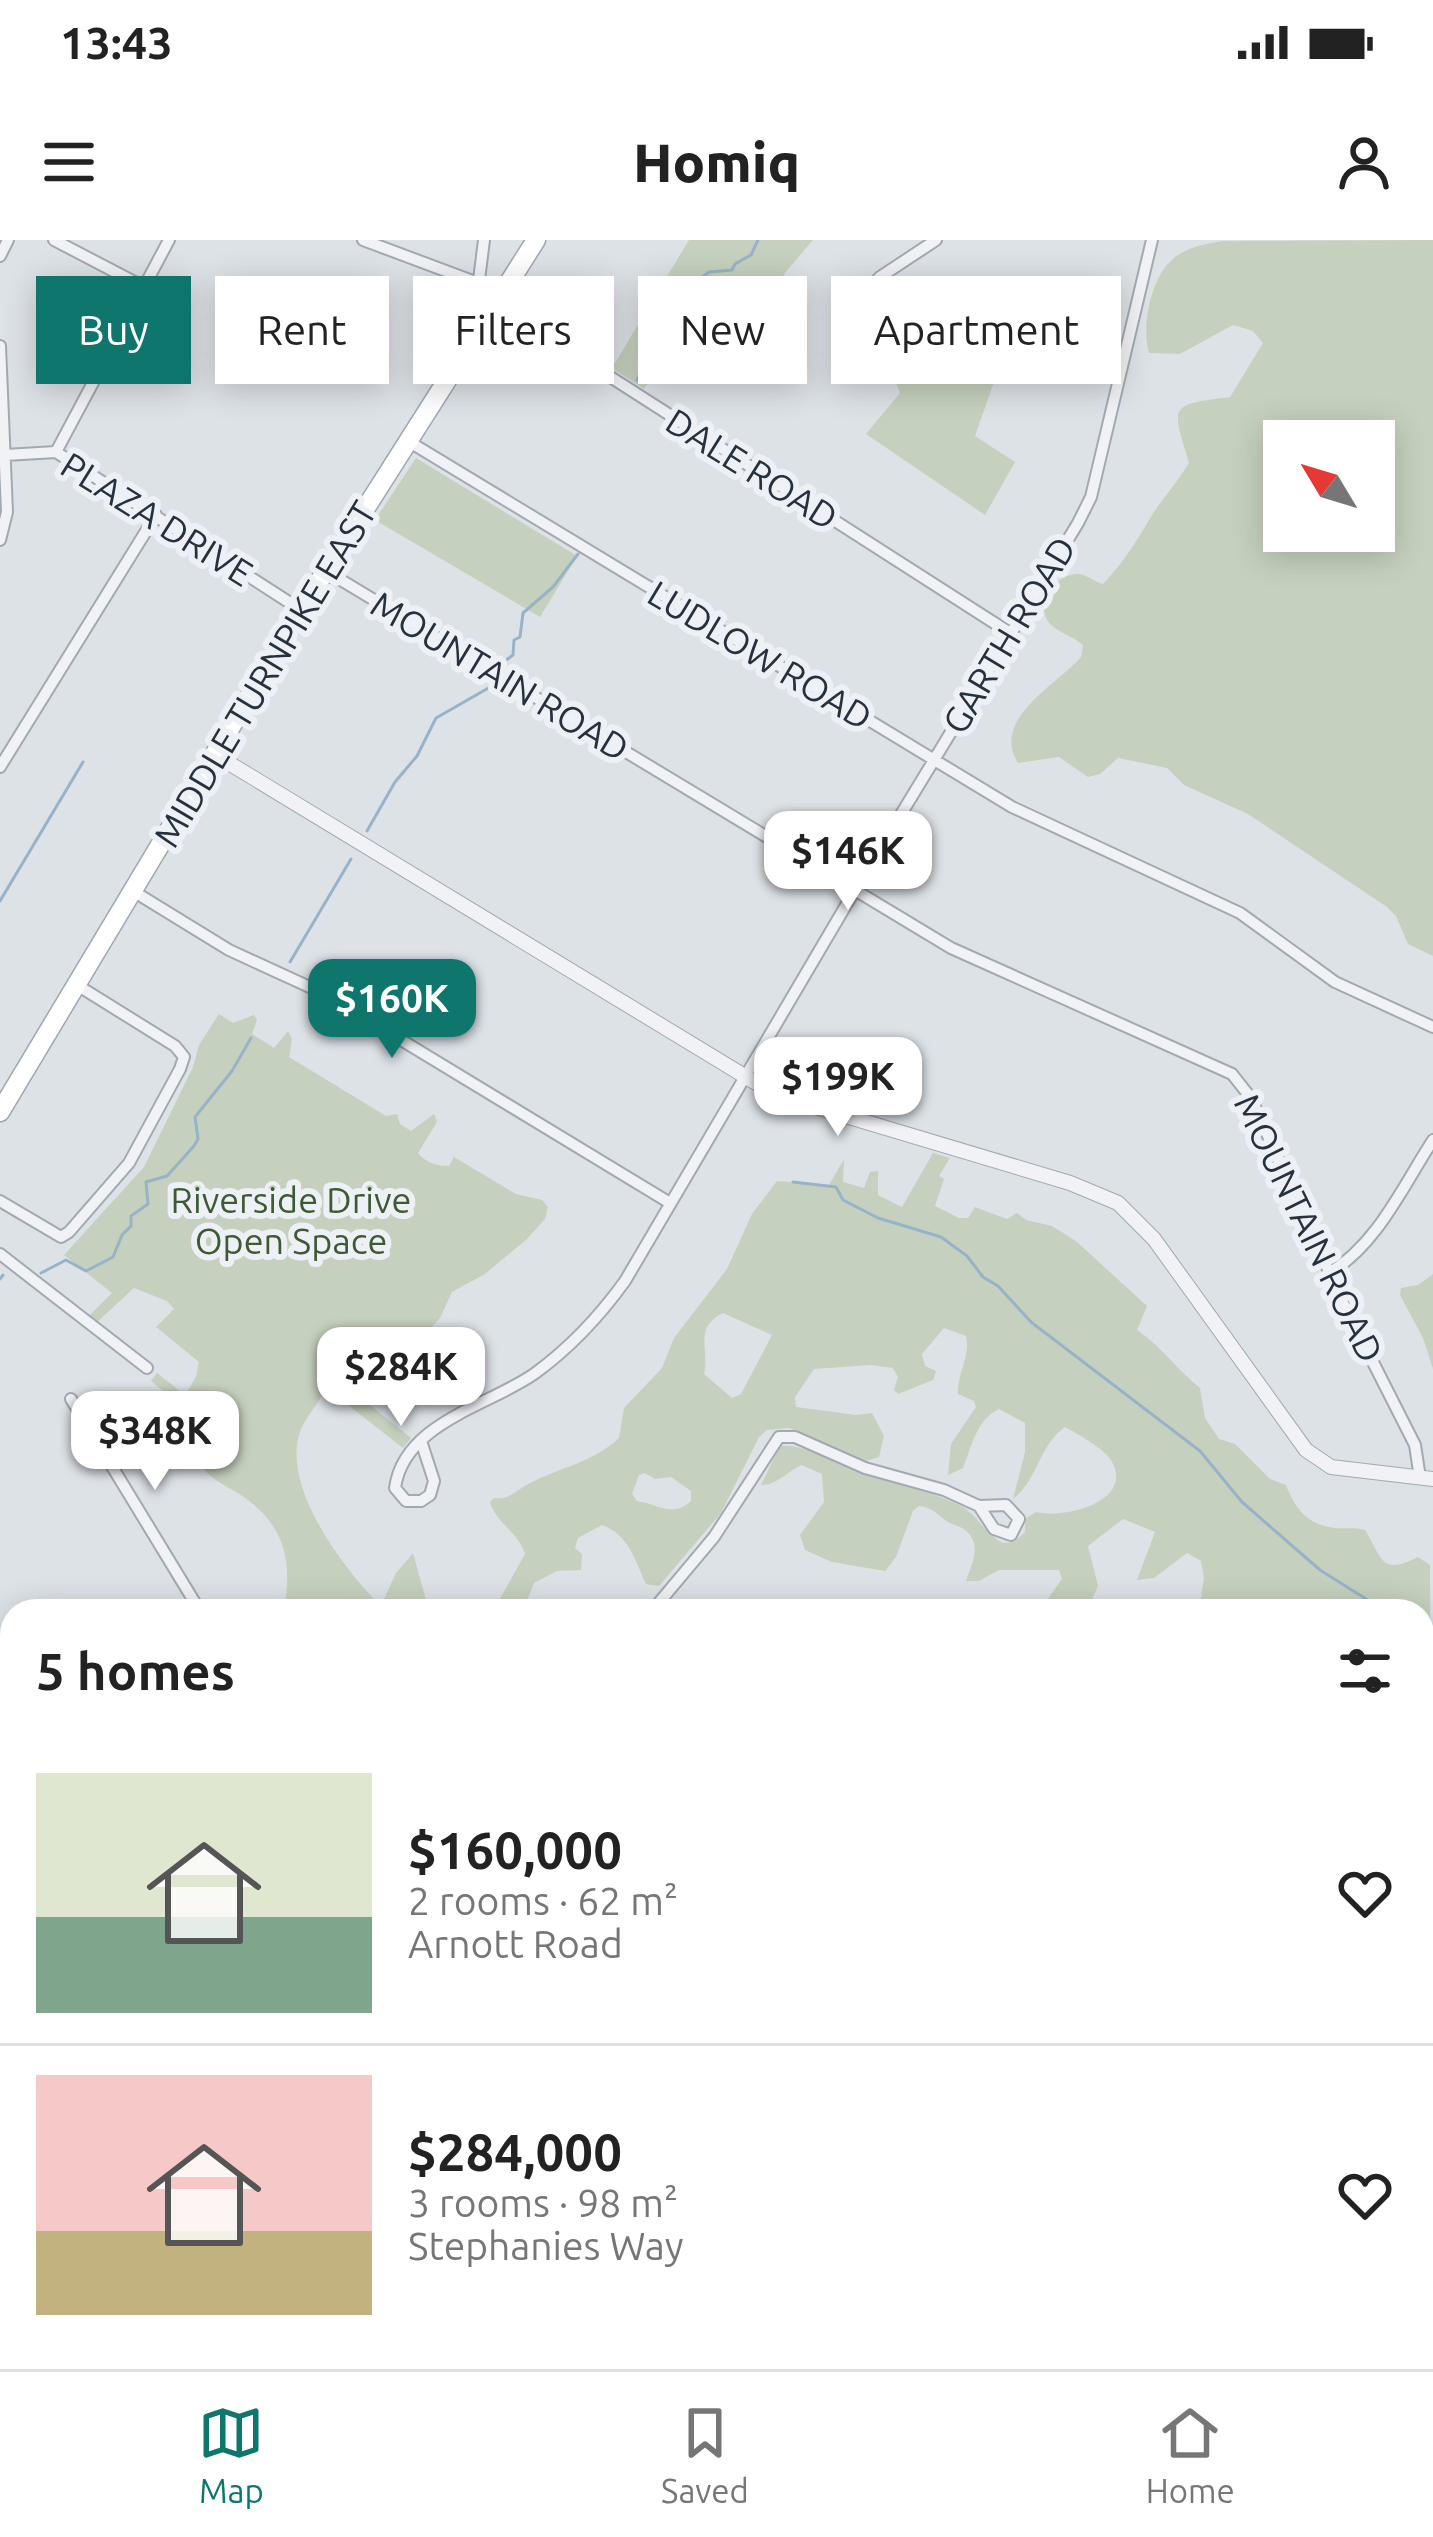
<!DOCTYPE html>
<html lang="en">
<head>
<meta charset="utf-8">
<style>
	:root { --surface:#fff; --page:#f6f6f6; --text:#222; --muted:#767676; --line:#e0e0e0; --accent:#0f766e }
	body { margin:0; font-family:Ubuntu,sans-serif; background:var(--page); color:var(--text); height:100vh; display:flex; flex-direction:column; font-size:45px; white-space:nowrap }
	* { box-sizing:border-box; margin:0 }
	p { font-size:39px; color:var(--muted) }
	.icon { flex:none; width:66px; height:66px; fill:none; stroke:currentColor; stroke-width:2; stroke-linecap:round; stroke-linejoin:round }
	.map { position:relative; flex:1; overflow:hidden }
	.sheet { position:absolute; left:0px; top:1359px; width:1434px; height:771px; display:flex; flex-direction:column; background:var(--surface); border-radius:36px 36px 0 0; box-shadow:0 6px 30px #0003 }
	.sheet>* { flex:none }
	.hud { position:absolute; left:36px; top:36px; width:1362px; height:108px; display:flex; gap:24px }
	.needle { width:78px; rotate:308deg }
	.buttons { position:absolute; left:1263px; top:180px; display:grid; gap:24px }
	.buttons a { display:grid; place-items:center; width:132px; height:132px; border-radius:0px; background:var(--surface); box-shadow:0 6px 30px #0003; font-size:60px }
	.price { position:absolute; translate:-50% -102px; padding:0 27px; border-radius:24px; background:#fff; color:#222; font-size:39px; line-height:78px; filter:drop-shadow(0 3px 6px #0008) }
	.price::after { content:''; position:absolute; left:50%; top:72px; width:36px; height:27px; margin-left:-18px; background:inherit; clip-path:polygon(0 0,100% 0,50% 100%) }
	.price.selected { background:var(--accent); color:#fff }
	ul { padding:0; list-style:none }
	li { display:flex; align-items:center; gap:36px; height:300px; padding:0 36px }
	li+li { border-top:3px solid var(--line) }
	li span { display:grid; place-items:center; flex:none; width:336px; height:240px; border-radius:0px; color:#555 }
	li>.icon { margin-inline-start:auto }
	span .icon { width:144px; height:144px; fill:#fffc; stroke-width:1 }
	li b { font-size:51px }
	h2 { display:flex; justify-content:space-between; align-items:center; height:144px; padding:0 36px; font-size:51px }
	.tag { padding:0 42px; border-radius:0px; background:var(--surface); box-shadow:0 6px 30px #0003; font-size:42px; line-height:108px }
	.tag.selected { background:var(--accent); color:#fff }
	.status { display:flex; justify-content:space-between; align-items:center; height:84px; padding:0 60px; background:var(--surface); direction:ltr }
	.status svg { height:33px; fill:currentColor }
	header { display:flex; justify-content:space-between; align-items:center; height:156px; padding:0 36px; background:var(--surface); font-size:54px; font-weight:800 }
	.menu { display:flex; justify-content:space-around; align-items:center; height:168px; border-top:3px solid var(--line); background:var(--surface); font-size:33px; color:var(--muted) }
	.menu a { display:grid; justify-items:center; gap:6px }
	.menu .selected { color:var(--accent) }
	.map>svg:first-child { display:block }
	.green { fill:#c5d1be; fill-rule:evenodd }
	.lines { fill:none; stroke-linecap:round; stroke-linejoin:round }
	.stream { stroke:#98b3c8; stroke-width:3 }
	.minor-casing { stroke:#a3a9b1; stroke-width:14 }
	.tertiary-casing { stroke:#a3a9b1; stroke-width:16 }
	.primary-casing { stroke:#9da7b3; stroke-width:21 }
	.minor { stroke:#f0f2f6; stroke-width:10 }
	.tertiary { stroke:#f0f2f6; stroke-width:14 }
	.primary { stroke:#fff; stroke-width:18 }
	.labels { text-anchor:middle; stroke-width:12; stroke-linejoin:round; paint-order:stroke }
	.street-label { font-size:36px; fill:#27313e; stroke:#edf1f5 }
	.park-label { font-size:36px; fill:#3e5a34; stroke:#edf1f5 }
</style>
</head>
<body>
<div class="status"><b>13:43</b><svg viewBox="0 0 49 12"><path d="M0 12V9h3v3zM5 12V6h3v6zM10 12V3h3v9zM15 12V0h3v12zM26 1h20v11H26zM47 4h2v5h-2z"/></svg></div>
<header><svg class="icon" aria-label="menu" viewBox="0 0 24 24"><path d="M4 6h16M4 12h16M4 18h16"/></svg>Homiq<svg class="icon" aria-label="person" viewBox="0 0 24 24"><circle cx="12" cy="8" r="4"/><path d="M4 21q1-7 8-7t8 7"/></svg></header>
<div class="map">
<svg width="1433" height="2129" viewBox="0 0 1433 2129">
	<rect width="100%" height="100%" fill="#dde2e7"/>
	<path class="green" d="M689 0H813L784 34 773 131 693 76 644 149 612 128Z
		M1433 0V716L1408 704 1396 676 1387 667 1248 574 1184 545 1167 528 1118 518 1100 534 1088 537 1059 517 1018 523C990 479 1058 444 1081 417L1083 405C1073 396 1059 393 1050 384 1033 364 1053 336 1076 334 1086 333 1094 342 1103 344 1122 324 1135 304 1149 280 1160 261 1177 243 1189 223 1172 165 1167 165 1230 157L1263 103 1253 91 1233 85 1180 114 1149 113C1141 86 1151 32 1178 15 1191 6 1209 3 1224 1ZM1284 201H1374V291H1284Z
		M1033 44 1035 85 1007 105 975 196 1015 222 985 275 866 194 900 153 882 108 909 81 926 92 954 64Z
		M416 218 577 316 540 377 375 280Z
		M219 774 233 783 254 775 257 780 252 794 274 808 288 791 292 799 289 817 386 876 397 874 400 884 411 891 434 874 437 882 418 913C426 923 437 926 449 926L454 917 516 954 542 960 548 967 545 979 527 999 485 1034 452 1052 440 1078 428 1091 393 1109 376 1128 345 1145 411 1198 403 1208 325 1147C320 1164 304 1177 299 1195 284 1248 340 1323 374 1359H384L396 1333 413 1313 429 1371H284C292 1323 287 1288 244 1257 229 1247 210 1240 200 1224 193 1214 197 1208 196 1197 193 1172 169 1156 151 1141L157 1133 185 1155 196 1137 199 1122 156 1087 174 1069 167 1061 134 1048 95 1084 87 1078 112 1053 64 1015 144 927 193 827 199 805Z
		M933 913 950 918 939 936 944 939 935 966 959 978H968L975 967 1007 979 1017 973 1026 980 1052 986 1077 1002 1147 1066 1137 1090C1161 1106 1177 1130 1200 1148L1205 1178 1219 1199 1235 1204 1270 1239 1286 1245C1295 1268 1307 1285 1335 1288 1345 1289 1354 1287 1365 1290 1382 1316 1379 1337 1418 1317L1430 1325 1433 1878 1422 1879V1371H1199L1204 1338 1201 1321 1187 1313 1154 1338 1137 1340 1155 1292 1123 1279 1088 1306 1098 1346 1090 1364H1070L1063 1371H1039L1062 1339 1059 1330H999L979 1341H966C972 1323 984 1302 962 1288 957 1285 949 1284 944 1279 934 1271 932 1268 919 1266L913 1271 896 1317 885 1331 832 1322 805 1310 800 1295 824 1262 822 1234 802 1225C787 1231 778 1245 761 1245L780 1206C806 1203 836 1225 861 1233 894 1245 929 1250 961 1266 978 1275 985 1294 1003 1303L1014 1302 1025 1292V1279L1036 1272C1065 1279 1136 1261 1111 1220 1103 1208 1078 1194 1065 1187 1039 1205 1038 1240 1013 1259L1025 1212V1183L999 1169C976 1180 972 1206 963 1228L948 1235 951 1204 976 1167 974 1161 958 1154C957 1133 971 1116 966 1096L944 1088 922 1114 925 1126 936 1131 933 1140 898 1154 894 1150 898 1137 893 1128 871 1125 814 1129 795 1157 796 1167 856 1175 872 1173 884 1196 879 1217 866 1221 789 1188 767 1190 759 1197 721 1273 659 1346 646 1344C635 1320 629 1295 602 1285L578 1298 575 1308 582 1314 581 1330 557 1331 534 1343 523 1371H493L525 1314C518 1292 496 1283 490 1262L494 1258C510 1260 516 1250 530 1243 561 1227 592 1223 619 1198L624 1168 662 1128 674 1098 727 1029 752 974 777 941 829 945 844 919 843 942 864 948 870 932 878 931V955L902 967ZM723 1073 772 1095 741 1154 732 1158 704 1134C710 1109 693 1088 723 1073ZM645 1233 655 1239 671 1237 691 1251V1261C673 1278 657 1264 637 1261L632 1254 639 1235Z
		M1433 1034V1129L1423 1098 1400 1055 1401 1048 1418 1045Z"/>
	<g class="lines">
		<path class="stream" d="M637 140 644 126 646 106 660 98 659 84 682 65 685 51 709 32 732 30 735 24 751 15 758 0
			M505 421 513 415 514 400 520 397 523 373 553 347 578 314
			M367 591 395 542 417 516 436 478 492 446
			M0 661 83 522
			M290 722 351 619
			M793 942 836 947 843 960 878 978 941 997 967 1016 983 1037 998 1046 1031 1082 1200 1211 1242 1262 1320 1330 1385 1371
			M41 1033 66 1020 86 1031 113 1017 122 995 131 986V976L148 964 146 942 167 936 194 906 198 899 195 877 232 831 251 798
			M0 1039 3 1035
			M1422 1395 1433 1401"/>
		<defs>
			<path id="minor" d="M54 0 144 47
				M363 0 502 52
				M0 16 8 0
				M479 40 484 0
				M495 63 1010 393
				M852 96 859 59 880 37 936 0
				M0 106 7 272 0 300
				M408 201 1012 567 1240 673 1335 742 1433 787
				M56 212 169 0
				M5 215 56 212 301 370
				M326 331 951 708 1232 834 1251 858 1345 1067 1415 1205 1420 1238
				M0 527 156 275
				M133 651 229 710 327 755 670 963
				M0 961 61 997 69 992 129 923 180 829 184 817 175 806 77 745
				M0 1014 147 1128
				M1329 1033C1377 1005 1403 946 1433 900
				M71 1159 200 1371
				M421 1201 434 1241 430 1255 421 1261H406L395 1248C404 1183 488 1166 534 1134 570 1108 599 1077 625 1041L855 650 1078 283 1091 257 1152 0
				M652 1371 714 1297 779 1197H795L865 1228 944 1250 979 1266 1006 1265 1019 1279 1011 1295 994 1289 979 1266
				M0 1557 12 1550
				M0 1733 12 1712
				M0 1841 12 1845
				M546 2118 570 2129
				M482 2129 486 2118
				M639 2129 644 2118
				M820 2129 825 2118"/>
			<path id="tertiary" d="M214 514 761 846 789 859 1070 943 1118 963 1154 999 1306 1210 1331 1227 1433 1239
				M1422 2014 1433 2009
				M1171 2129 1195 2118"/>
			<path id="primary" d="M0 872 301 370 536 0
				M0 1517 12 1540
				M100 2129 102 2118"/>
		</defs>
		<use href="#minor" class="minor-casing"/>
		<use href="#tertiary" class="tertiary-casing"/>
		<use href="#primary" class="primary-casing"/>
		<use href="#minor" class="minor"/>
		<use href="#tertiary" class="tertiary"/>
		<use href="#primary" class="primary"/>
	</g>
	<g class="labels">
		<g class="street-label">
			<text transform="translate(752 229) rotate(32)" y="13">DALE ROAD</text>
			<text transform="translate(157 279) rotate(32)" y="13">PLAZA DRIVE</text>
			<text transform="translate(1009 395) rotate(-59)" y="13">GARTH ROAD</text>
			<text transform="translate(760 415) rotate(31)" y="13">LUDLOW ROAD</text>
			<text transform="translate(265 434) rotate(-59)" y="13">MIDDLE TURNPIKE EAST</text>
			<text transform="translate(500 436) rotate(31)" y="13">MOUNTAIN ROAD</text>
			<text transform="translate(1309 988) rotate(64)" y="13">MOUNTAIN ROAD</text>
		</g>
		<g class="park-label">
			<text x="291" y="973">Riverside Drive<tspan x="291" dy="41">Open Space</tspan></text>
		</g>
	</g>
</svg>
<div class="buttons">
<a><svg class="needle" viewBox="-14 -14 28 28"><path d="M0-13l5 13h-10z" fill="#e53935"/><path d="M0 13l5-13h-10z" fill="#767676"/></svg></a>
</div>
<b class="price" style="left:848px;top:673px">$146K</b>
<b class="price selected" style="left:392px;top:821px">$160K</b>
<b class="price" style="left:838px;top:899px">$199K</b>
<b class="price" style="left:401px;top:1189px">$284K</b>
<b class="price" style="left:155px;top:1253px">$348K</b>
<div class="hud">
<a class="tag selected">Buy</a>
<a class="tag">Rent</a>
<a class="tag">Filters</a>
<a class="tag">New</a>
<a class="tag">Apartment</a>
</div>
<section class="sheet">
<h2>5 homes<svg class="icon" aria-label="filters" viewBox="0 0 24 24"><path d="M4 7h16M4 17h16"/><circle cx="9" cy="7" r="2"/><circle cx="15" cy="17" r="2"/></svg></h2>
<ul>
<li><span style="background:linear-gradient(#dfe7d0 60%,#7fa58c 0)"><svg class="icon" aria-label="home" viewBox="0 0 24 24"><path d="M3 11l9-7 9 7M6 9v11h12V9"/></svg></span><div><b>$160,000</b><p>2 rooms · 62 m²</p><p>Arnott Road</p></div><svg class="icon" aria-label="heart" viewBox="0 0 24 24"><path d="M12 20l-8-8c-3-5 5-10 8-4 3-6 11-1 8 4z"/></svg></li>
<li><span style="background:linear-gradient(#f6c9c9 65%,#c2b280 0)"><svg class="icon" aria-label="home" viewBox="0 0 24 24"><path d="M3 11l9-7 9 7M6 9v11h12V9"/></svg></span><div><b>$284,000</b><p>3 rooms · 98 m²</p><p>Stephanies Way</p></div><svg class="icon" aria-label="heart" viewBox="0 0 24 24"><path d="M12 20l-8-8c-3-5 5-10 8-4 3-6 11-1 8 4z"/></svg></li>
</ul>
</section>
</div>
<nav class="menu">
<a class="selected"><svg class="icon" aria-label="map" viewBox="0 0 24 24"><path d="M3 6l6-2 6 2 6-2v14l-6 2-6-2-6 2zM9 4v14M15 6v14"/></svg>Map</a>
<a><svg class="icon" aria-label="saved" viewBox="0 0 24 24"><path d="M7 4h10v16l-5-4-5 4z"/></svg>Saved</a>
<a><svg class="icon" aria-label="home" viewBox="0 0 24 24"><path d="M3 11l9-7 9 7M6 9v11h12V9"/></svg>Home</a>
</nav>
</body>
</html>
